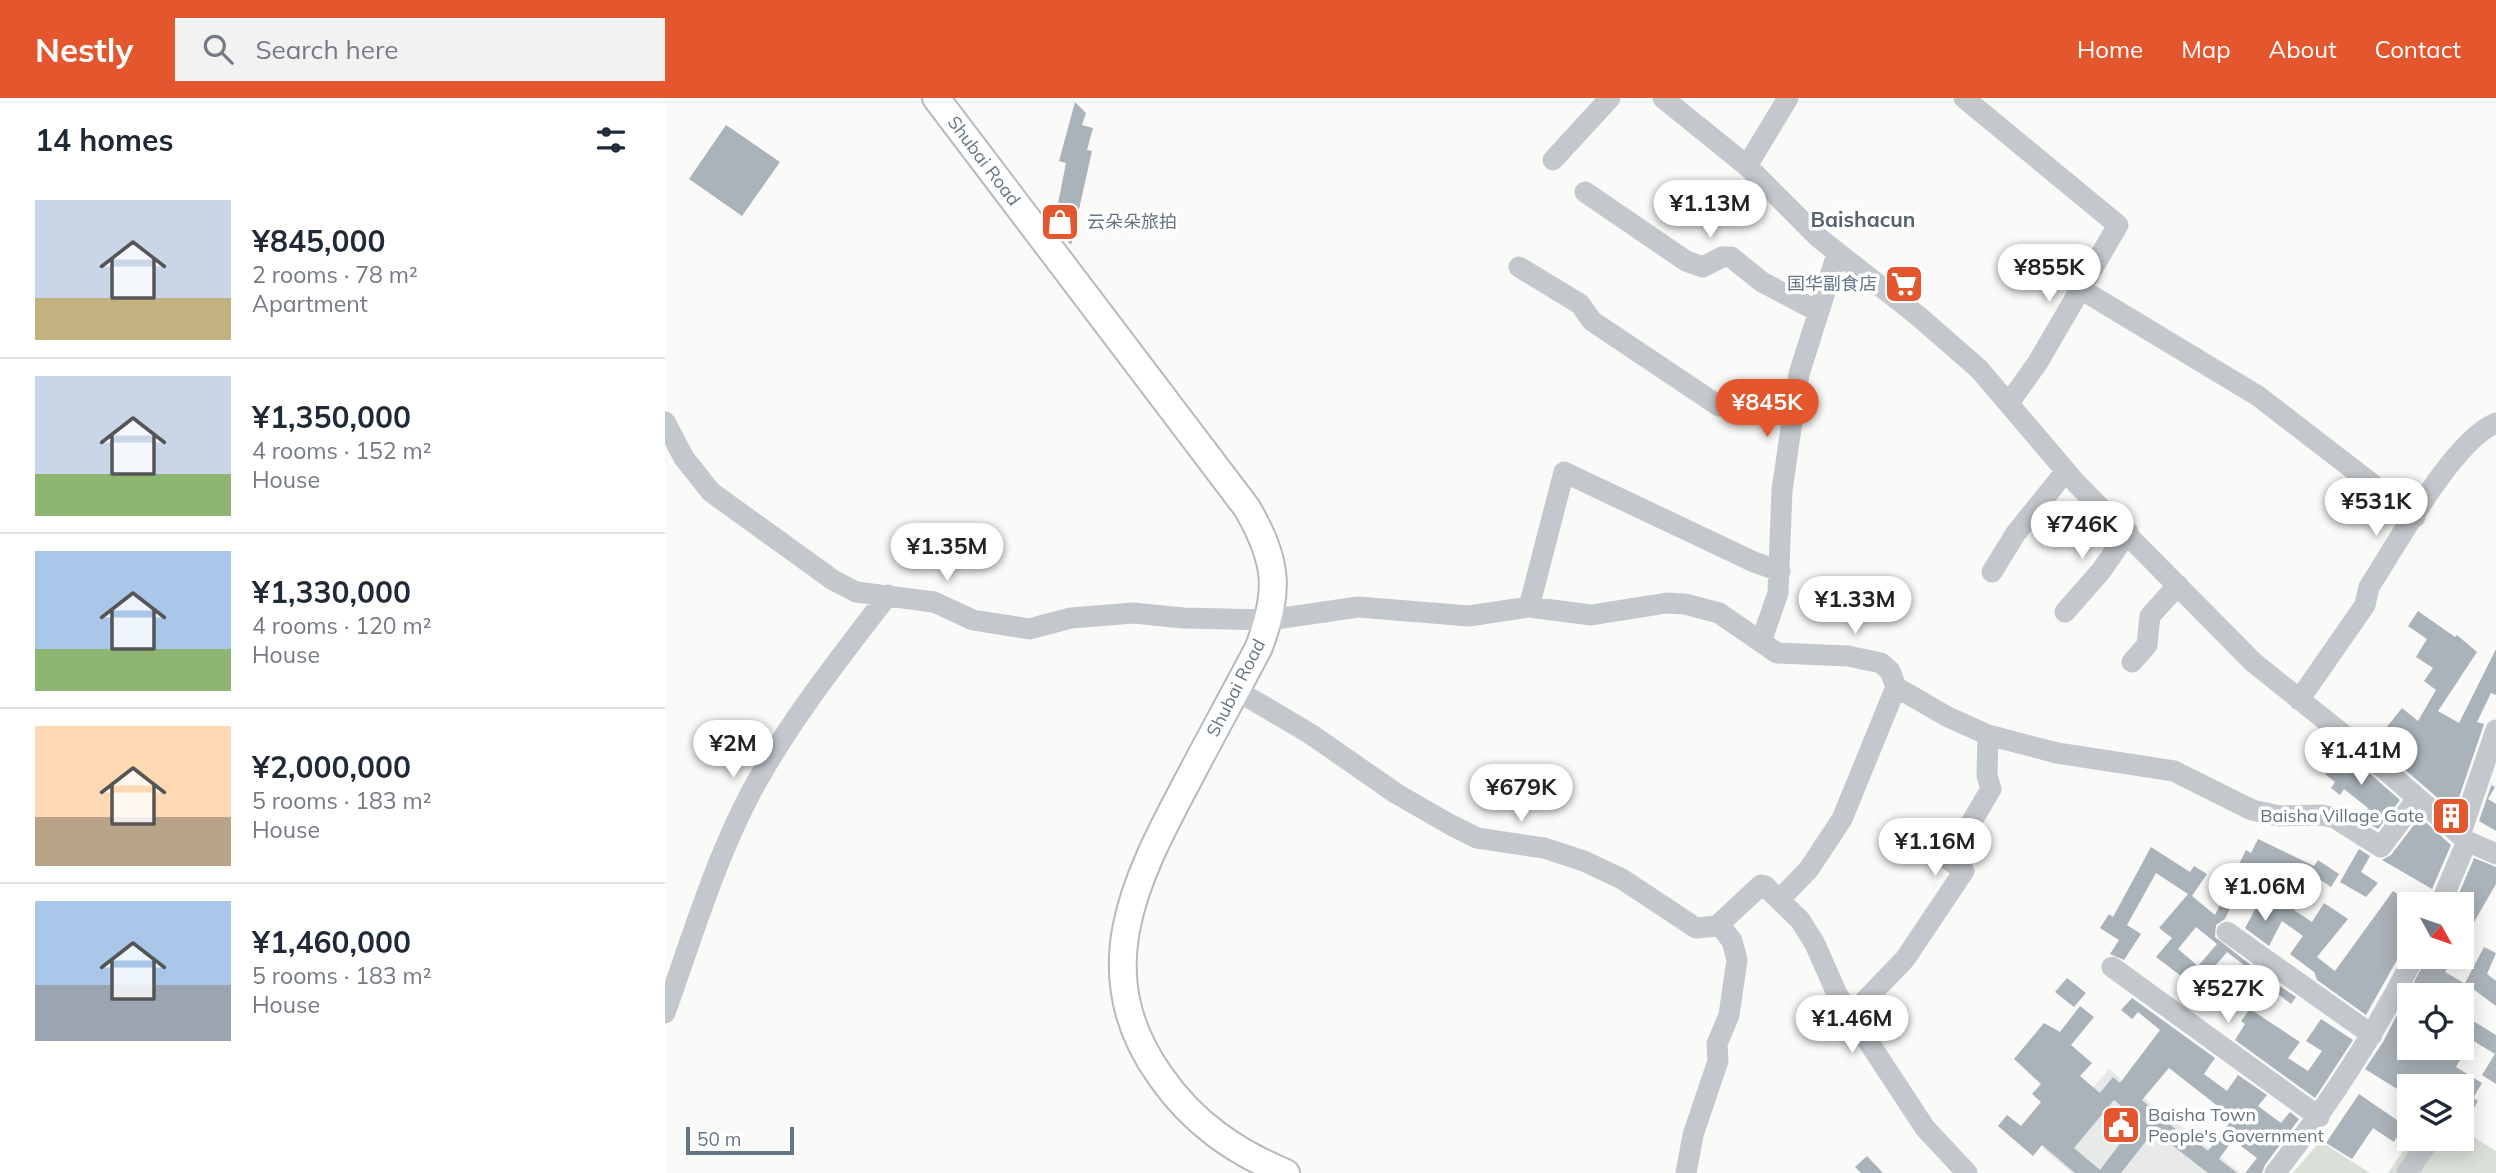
<!DOCTYPE html>
<html lang="en">
<head>
<meta charset="utf-8">
<style>
	:root { --surface:#fff; --page:#f2f2f3; --text:#1f2937; --muted:#747a83; --line:#e0e1e3; --accent:#e4572e }
	body { margin:0; font-family:Mulish,"Noto Sans SC",sans-serif; background:var(--page); color:var(--text); height:100vh; display:flex; flex-direction:column; font-size:26px; white-space:nowrap }
	* { box-sizing:border-box; margin:0 }
	p { font-size:23px; color:var(--muted) }
	.icon { flex:none; width:38px; height:38px; fill:none; stroke:currentColor; stroke-width:2; stroke-linecap:round; stroke-linejoin:round }
	.map { position:relative; flex:1; overflow:hidden }
	.sheet { display:flex; flex-direction:column; background:var(--surface); width:665px }
	.sheet>* { flex:none }
	.needle { width:46px; rotate:130deg }
	.controls { position:absolute; left:1732px; top:794px; display:grid; gap:14px }
	.controls a { display:grid; place-items:center; width:77px; height:77px; border-radius:0px; background:var(--surface); box-shadow:0 4px 18px #0003; font-size:35px }
	.scale { position:absolute; left:21px; bottom:18px; width:108px; box-sizing:border-box; padding-left:7px; border:4px solid #657683; border-top:0; font-size:19px; line-height:24px; white-space:nowrap; color:#657683; -webkit-text-stroke:5px #fff; paint-order:stroke }
	.price { position:absolute; translate:-50% -60px; padding:0 16px; border-radius:24px; background:#fff; color:#222; font-size:23px; line-height:46px; filter:drop-shadow(0 2px 4px #0008) }
	.price::after { content:''; position:absolute; left:50%; top:42px; width:21px; height:16px; margin-left:-10px; background:inherit; clip-path:polygon(0 0,100% 0,50% 100%) }
	.price.selected { background:var(--accent); color:#fff }
	ul { padding:0; list-style:none }
	li { display:flex; align-items:center; gap:21px; height:175px; padding:0 35px }
	li+li { border-top:2px solid var(--line) }
	li span { display:grid; place-items:center; flex:none; width:196px; height:140px; border-radius:0px; color:#555 }
	li>.icon { margin-inline-start:auto }
	span .icon { width:84px; height:84px; fill:#fffc; stroke-width:1 }
	li b { font-size:30px }
	h2 { display:flex; justify-content:space-between; align-items:center; height:84px; padding:0 35px; font-size:30px }
	header { display:flex; align-items:center; gap:42px; box-sizing:border-box; height:98px; padding:0 35px; background:var(--accent); color:#fff }
	header strong { font-size:33px }
	nav { display:flex; gap:38px; margin-inline-start:auto; font-size:24px }
	.search { width:490px; height:63px; background:var(--page); display:flex; align-items:center; gap:18px; box-sizing:border-box; padding:0 24px; border-radius:0px; color:var(--muted); font-size:26px }
	main { display:flex; flex:1; min-height:0 }
	.map>svg:first-child { display:block }
	.built { fill:#e8e9e9 }
	.green { fill:#dadfd7 }
	.building { fill:#aab3b9; fill-rule:evenodd }
	.lines { fill:none; stroke-linecap:round; stroke-linejoin:round }
	.major-casing { stroke:#b5babe; stroke-width:30 }
	.minor { stroke:#c3c8cc; stroke-width:21 }
	.major { stroke:#fff; stroke-width:26 }
	.labels { text-anchor:middle; stroke-width:7; stroke-linejoin:round; paint-order:stroke }
	.street-label { font-size:18px; fill:#657683; stroke:#fff }
	.poi-label { font-size:18px; fill:#657683; stroke:#fff; text-anchor:start }
	.quarter-label { font-size:21px; font-weight:bold; fill:#57646e; stroke:#fff }
</style>
</head>
<body>
<header>
<strong>Nestly</strong>
<div class="search"><svg class="icon" aria-label="search" viewBox="0 0 24 24"><circle cx="10" cy="10" r="6"/><path d="M15 15l6 6"/></svg>Search here</div>
<nav><a>Home</a><a>Map</a><a>About</a><a>Contact</a></nav>
</header>
<main>
<section class="sheet">
<h2>14 homes<svg class="icon" aria-label="filters" viewBox="0 0 24 24"><path d="M4 7h16M4 17h16"/><circle cx="9" cy="7" r="2"/><circle cx="15" cy="17" r="2"/></svg></h2>
<ul>
<li><span style="background:linear-gradient(#c9d6e8 70%,#c2b280 0)"><svg class="icon" aria-label="home" viewBox="0 0 24 24"><path d="M3 11l9-7 9 7M6 9v11h12V9"/></svg></span><div><b>¥845,000</b><p>2 rooms · 78 m²</p><p>Apartment</p></div></li>
<li><span style="background:linear-gradient(#c9d6e8 70%,#8fb573 0)"><svg class="icon" aria-label="home" viewBox="0 0 24 24"><path d="M3 11l9-7 9 7M6 9v11h12V9"/></svg></span><div><b>¥1,350,000</b><p>4 rooms · 152 m²</p><p>House</p></div></li>
<li><span style="background:linear-gradient(#a9c7e8 70%,#8fb573 0)"><svg class="icon" aria-label="home" viewBox="0 0 24 24"><path d="M3 11l9-7 9 7M6 9v11h12V9"/></svg></span><div><b>¥1,330,000</b><p>4 rooms · 120 m²</p><p>House</p></div></li>
<li><span style="background:linear-gradient(#ffd9b3 65%,#b9a48a 0)"><svg class="icon" aria-label="home" viewBox="0 0 24 24"><path d="M3 11l9-7 9 7M6 9v11h12V9"/></svg></span><div><b>¥2,000,000</b><p>5 rooms · 183 m²</p><p>House</p></div></li>
<li><span style="background:linear-gradient(#a9c7e8 60%,#9aa5b1 0)"><svg class="icon" aria-label="home" viewBox="0 0 24 24"><path d="M3 11l9-7 9 7M6 9v11h12V9"/></svg></span><div><b>¥1,460,000</b><p>5 rooms · 183 m²</p><p>House</p></div></li>
</ul>
</section>
<div class="map">
<svg width="1831" height="1075" viewBox="0 0 1831 1075">
	<rect width="100%" height="100%" fill="#fafaf8"/>
	<path class="built" d="M1444 971 1486 1005 1576 1075H1407L1377 1050Z"/>
	<path class="green" d="M1797 1032 1831 1053V1075H1723L1746 1041H1797Z
		M1655 1043 1705 1075H1628Z"/>
	<path class="building" d="M410 4 421 15 417 27 428 30 422 52 427 53 406 147 380 117 382 109 391 116 401 65 394 63Z
		M61 27 115 64 77 118 24 81Z
		M1753 513 1790 539 1792 537 1812 554 1773 613 1794 625 1831 551V597L1826 595 1812 624 1819 626 1789 714 1709 645 1737 610 1753 623 1771 592 1759 583 1768 570 1751 559 1762 541 1743 528Z
		M1661 640H1662L1687 660 1735 702 1713 731 1695 720 1703 710 1679 691 1675 697 1666 690 1670 684 1660 676 1667 666 1662 662 1672 649Z
		M1828 682 1826 687 1830 689 1823 701 1831 706V733L1814 723Z
		M1755 719 1786 747 1767 791 1717 762 1726 757Z
		M1593 741 1649 768 1653 762 1674 776 1666 789 1647 776 1629 812 1647 824 1659 805 1683 821 1652 859 1670 873 1728 793 1745 803V847L1737 853 1701 917 1652 882 1649 874 1625 856 1638 838 1617 823 1604 848 1580 830 1592 808 1571 798 1560 821 1551 827 1550 839 1591 871 1589 875 1562 854 1532 889 1541 896 1528 912 1515 902 1528 887 1491 859 1507 840 1494 830 1523 796 1491 775 1462 827 1476 836 1459 862 1445 856 1454 842 1435 830 1444 816 1448 819 1486 749 1525 774 1529 768 1542 776 1527 798 1550 817 1562 792 1546 784 1553 769 1569 776 1581 752 1586 755ZM1531 829 1552 846 1533 868 1513 851Z
		M1694 751 1705 758 1696 774 1713 785 1701 799 1675 784Z
		M1809 760 1831 769V786L1797 845V807L1790 805Z
		M1819 849 1831 855 1822 876 1831 883V908L1804 888 1798 898H1745V950H1797V916L1831 937V986L1817 977 1830 956 1807 942 1791 969 1817 985 1808 1000 1813 1003 1797 1029V989H1745V999L1700 971 1718 944 1762 859H1776L1786 865 1780 874 1804 888 1800 885Z
		M1402 880 1421 895 1409 909 1390 894Z
		M1606 882 1631 899 1626 906 1602 887Z
		M1467 900 1550 960 1539 976 1562 993 1573 977 1602 997 1593 1008 1616 1025 1625 1014 1634 1021 1600 1067 1597 1075H1580L1592 1060 1568 1042 1554 1061 1572 1075H1543L1489 1033 1456 1075H1410L1377 1047 1368 1058 1333 1028 1342 1017 1356 1028 1376 1004 1367 996 1376 986 1349 961 1379 925 1395 934 1415 908 1429 919 1406 947 1427 965 1415 978 1435 995 1448 979 1455 985 1495 932 1473 914 1467 921 1456 912ZM1504 970 1568 1020 1543 1053 1516 1031 1514 1034 1477 1002ZM1449 1002 1473 1022 1435 1072 1409 1050Z
		M1585 911 1635 944 1623 960 1643 973 1657 953 1641 943 1656 921 1688 942 1650 1000 1570 942 1580 926 1576 923Z
		M1694 996 1745 1031 1741 1047 1731 1040 1729 1044 1708 1030 1687 1061 1661 1045Z
		M1202 1058 1218 1075H1196L1190 1069Z"/>
	<g class="lines">
		<defs>
			<g id="major">
				<path id="s1" d="M271 0 582 410C613 464 615 492 594 549 570 595 545 640 521 686 469 784 422 876 496 979 528 1025 570 1054 621 1075"/>
			</g>
		</defs>
		<use href="#major" class="major-casing"/>
		<path class="minor" d="M998 0 1082 68 1154 140 1252 217 1314 271 1411 385 1588 564 1695 650 1802 743 1831 756
			M1299 0 1453 127 1373 264 1344 305
			M888 62 945 0
			M1082 68 1123 0
			M920 94 1021 163 1038 169 1057 159H1066L1097 184 1152 213
			M854 169 915 206 927 223 1054 308 1084 298 1126 321
			M1414 190 1593 298 1750 419
			M0 324 19 360 46 394 168 482 191 494 269 504 308 522 364 531 406 520 468 515 519 520 604 522 693 509 804 518 864 509 926 517 1002 505 1020 506 1054 515 1112 555 1183 558 1216 565 1225 573 1231 589 1283 619 1323 637 1392 655 1509 673 1587 712 1615 718 1657 717 1670 720 1716 749 1752 701
			M1327 474 1351 435 1401 373
			M864 509 899 374 1089 464 1115 473
			M1400 514 1436 473 1463 434
			M1096 544 1113 495 1117 392 1134 276 1172 156
			M1467 564 1482 547 1485 518 1513 487
			M571 592 644 635 732 696 786 727 812 740 879 750 919 763 957 781 1031 830 1052 828 1096 787 1100 788 1135 822 1150 846 1172 896 1260 1030 1302 1075
			M1634 602 1700 507 1704 489C1731 448 1788 342 1831 325
			M1795 737 1831 632
			M1115 801 1144 771 1177 721 1231 589
			M1775 807 1802 743
			M1562 834 1707 937
			M1447 869 1654 1019
			M0 915C26 843 48 768 83 700 121 627 173 562 223 497
			M1186 917 1240 861 1299 773 1284 762 1326 691 1322 678 1323 637
			M1021 1075 1028 1037 1053 963 1052 946 1064 917 1072 862 1067 843 1054 826
			M1610 1075C1664 1007 1710 936 1749 859
			M1742 1075 1765 1041"/>
		<use href="#major" class="major"/>
	</g>
	<defs>
		<symbol id="shop-square" viewBox="-11 -11 22 22"><rect x="-9" y="-9" width="18" height="18" rx="4" fill="#e4572e" stroke="#fff"/><path d="M-5-2.5h2.3a2.7 3.5 0 0 1 5.4 0H5L5.5 6h-11ZM-1.5-2.5h3a1.5 2.3 0 0 0-3 0Z" fill="#fff"/></symbol>
		<symbol id="supermarket-square" viewBox="-11 -11 22 22"><rect x="-9" y="-9" width="18" height="18" rx="4" fill="#e4572e" stroke="#fff"/><path d="M-6-5.5h2.5l.6 2H6L4.5 2H-2.5L-4.4-4H-6ZM-1.5 3.2a1.3 1.3 0 1 0 .1 0ZM3 3.2a1.3 1.3 0 1 0 .1 0Z" fill="#fff"/></symbol>
		<symbol id="building-square" viewBox="-11 -11 22 22"><rect x="-9" y="-9" width="18" height="18" rx="4" fill="#e4572e" stroke="#fff"/><path d="M-4-6H4V6H1V3H-1V6H-4ZM-2.5-4.3h1.7v1.8h-1.7ZM.8-4.3h1.7v1.8H.8ZM-2.5-1h1.7V.8h-1.7ZM.8-1h1.7V.8H.8Z" fill="#fff"/></symbol>
		<symbol id="civic-square" viewBox="-11 -11 22 22"><rect x="-9" y="-9" width="18" height="18" rx="4" fill="#e4572e" stroke="#fff"/><path d="M-.6-6.5H3V-4.5H.6V-3L4-1V1h2V6H-6V1h2V-1L-.6-3ZM-1.2 2.5V6h2.4V2.5Z" fill="#fff"/></symbol>
	</defs>
	<g fill-rule="evenodd">
		<use href="#shop-square" x="373" y="102" width="44" height="44"/>
		<use href="#supermarket-square" x="1217" y="164" width="44" height="44"/>
		<use href="#building-square" x="1764" y="696" width="44" height="44"/>
		<use href="#civic-square" x="1434" y="1005" width="44" height="44"/>
	</g>
	<g class="labels">
		<g class="street-label">
			<text dy="6" stroke="none"><textPath href="#s1" startOffset="79">Shubai Road</textPath></text>
			<text transform="translate(571 590) rotate(-63)" y="6">Shubai Road</text>
		</g>
		<g class="poi-label">
			<text x="422" y="130">云朵朵旅拍</text>
			<text x="1212" y="192" text-anchor="end">国华副食店</text>
			<text x="1759" y="724" text-anchor="end">Baisha Village Gate</text>
			<text x="1483" y="1023">Baisha Town<tspan x="1483" dy="21">People's Government</tspan></text>
		</g>
		<g class="quarter-label">
			<text x="1198" y="129">Baishacun</text>
		</g>
	</g>
</svg>
<div class="controls">
<a><svg class="needle" viewBox="-14 -14 28 28"><path d="M0-13l5 13h-10z" fill="#e53935"/><path d="M0 13l5-13h-10z" fill="#747a83"/></svg></a>
<a><svg class="icon" aria-label="locate" viewBox="0 0 24 24"><circle cx="12" cy="12" r="6"/><path d="M12 2v4M12 18v4M2 12h4M18 12h4"/></svg></a>
<a><svg class="icon" aria-label="layers" viewBox="0 0 24 24"><path d="M12 4l9 5-9 5-9-5zM3 14l9 5 9-5"/></svg></a>
</div>
<div class="scale">50 m</div>
<b class="price" style="left:1045px;top:142px">¥1.13M</b>
<b class="price" style="left:1384px;top:206px">¥855K</b>
<b class="price selected" style="left:1102px;top:341px">¥845K</b>
<b class="price" style="left:1711px;top:440px">¥531K</b>
<b class="price" style="left:1417px;top:463px">¥746K</b>
<b class="price" style="left:282px;top:485px">¥1.35M</b>
<b class="price" style="left:1190px;top:538px">¥1.33M</b>
<b class="price" style="left:68px;top:682px">¥2M</b>
<b class="price" style="left:1696px;top:689px">¥1.41M</b>
<b class="price" style="left:856px;top:726px">¥679K</b>
<b class="price" style="left:1270px;top:780px">¥1.16M</b>
<b class="price" style="left:1600px;top:825px">¥1.06M</b>
<b class="price" style="left:1563px;top:927px">¥527K</b>
<b class="price" style="left:1187px;top:957px">¥1.46M</b>
</div>
</main>
</body>
</html>
